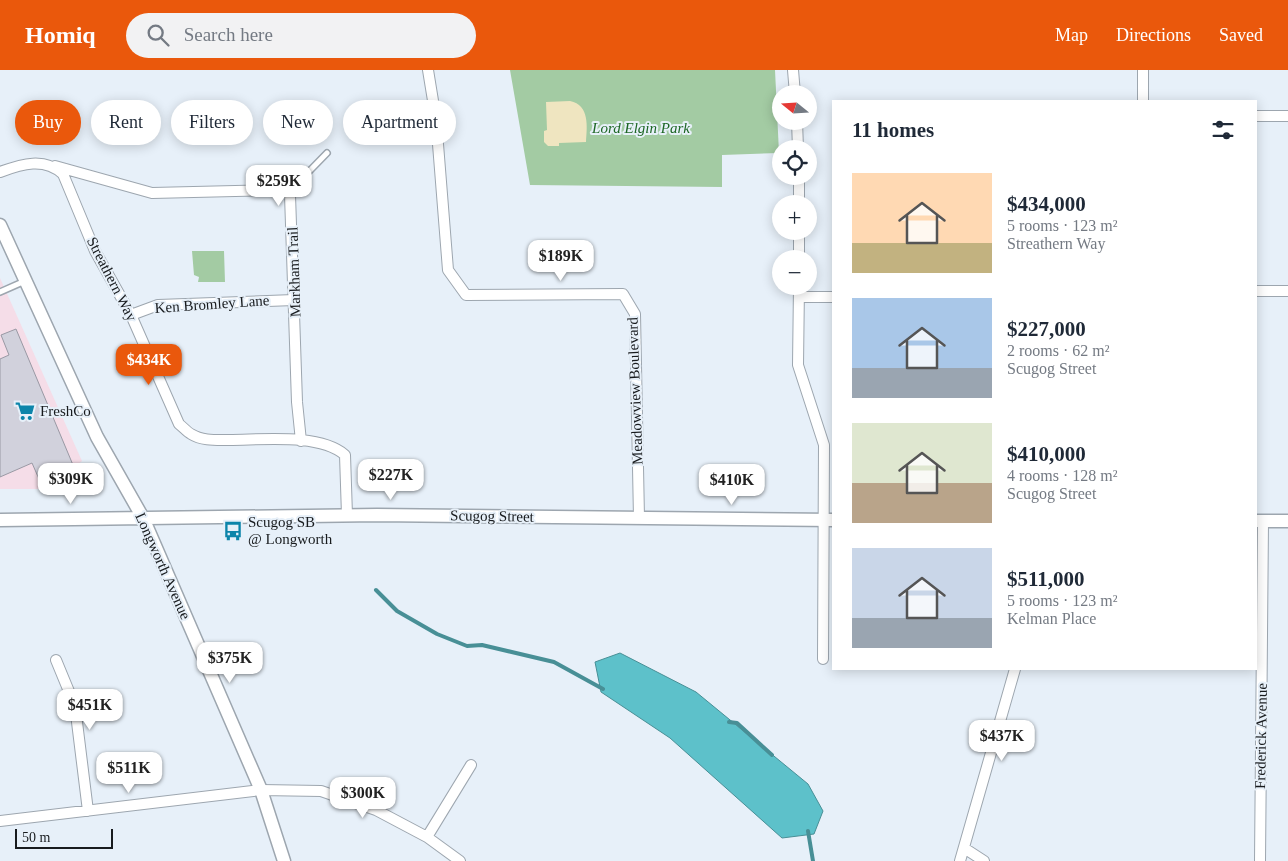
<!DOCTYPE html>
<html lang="en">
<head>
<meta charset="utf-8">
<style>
	:root { --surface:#fff; --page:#f2f2f3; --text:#1f2937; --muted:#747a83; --accent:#ea580c }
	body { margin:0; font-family:"Times New Roman",serif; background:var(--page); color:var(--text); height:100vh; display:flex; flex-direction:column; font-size:19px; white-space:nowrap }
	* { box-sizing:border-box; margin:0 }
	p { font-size:16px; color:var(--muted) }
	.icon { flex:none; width:28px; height:28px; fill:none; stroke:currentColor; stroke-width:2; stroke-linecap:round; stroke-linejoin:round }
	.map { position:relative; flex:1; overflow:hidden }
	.panel { position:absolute; left:832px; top:30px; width:425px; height:570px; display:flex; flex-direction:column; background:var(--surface); border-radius:0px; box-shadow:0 2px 12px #0003 }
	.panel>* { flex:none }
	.guide { position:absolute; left:15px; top:30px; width:475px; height:45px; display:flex; gap:10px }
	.needle { width:32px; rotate:288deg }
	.controls { position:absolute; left:772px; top:15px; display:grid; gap:10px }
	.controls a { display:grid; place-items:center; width:45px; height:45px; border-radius:50%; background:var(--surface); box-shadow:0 2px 12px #0003; font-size:25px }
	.scale { position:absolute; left:15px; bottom:12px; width:98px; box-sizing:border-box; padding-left:5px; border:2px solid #181b1e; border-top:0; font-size:14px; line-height:18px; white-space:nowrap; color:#181b1e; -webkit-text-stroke:4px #e7f0f9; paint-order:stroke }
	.price { position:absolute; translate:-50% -42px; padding:0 11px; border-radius:10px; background:#fff; color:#222; font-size:16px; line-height:32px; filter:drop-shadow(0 1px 2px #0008) }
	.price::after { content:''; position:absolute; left:50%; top:30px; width:15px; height:11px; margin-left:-8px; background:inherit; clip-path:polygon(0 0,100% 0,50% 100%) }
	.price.current { background:var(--accent); color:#fff }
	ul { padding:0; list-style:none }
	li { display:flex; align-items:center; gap:15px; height:125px; padding:0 20px }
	li span { display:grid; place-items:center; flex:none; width:140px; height:100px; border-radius:0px; color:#555 }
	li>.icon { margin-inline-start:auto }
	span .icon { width:60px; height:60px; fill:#fffc; stroke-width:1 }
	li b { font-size:21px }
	h2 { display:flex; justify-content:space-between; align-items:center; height:60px; padding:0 20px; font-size:21px }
	.pill { padding:0 18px; border-radius:22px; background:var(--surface); box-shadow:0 2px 12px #0003; font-size:18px; line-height:45px }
	.pill.current { background:var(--accent); color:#fff }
	header { display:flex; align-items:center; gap:30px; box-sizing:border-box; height:70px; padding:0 25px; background:var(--accent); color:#fff }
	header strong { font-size:24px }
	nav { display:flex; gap:28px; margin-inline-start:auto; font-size:18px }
	.search { width:350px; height:45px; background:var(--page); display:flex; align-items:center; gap:12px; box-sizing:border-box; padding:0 18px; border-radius:28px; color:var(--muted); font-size:19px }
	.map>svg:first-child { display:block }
	.commercial { fill:#f5dde8 }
	.green { fill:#a3cba3 }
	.sand { fill:#efe5c0 }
	.water { fill:#5dc1ca; stroke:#488f96 }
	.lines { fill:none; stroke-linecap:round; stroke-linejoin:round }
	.stream { stroke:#488f96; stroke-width:4 }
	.building { fill:#d1d1dc; stroke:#9999a4 }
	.service-casing { stroke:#9da6af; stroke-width:8 }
	.minor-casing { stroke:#9da6af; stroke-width:12 }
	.tertiary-casing { stroke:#9da6af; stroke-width:15 }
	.service { stroke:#fff; stroke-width:5 }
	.minor { stroke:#fff; stroke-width:10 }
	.tertiary { stroke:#fff; stroke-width:12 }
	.labels { text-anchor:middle; stroke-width:4; stroke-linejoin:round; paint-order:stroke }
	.park-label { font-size:15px; font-style:italic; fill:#1c6624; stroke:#e7f0f9 }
	.street-label { font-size:15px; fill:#181b1e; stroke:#e7f0f9 }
	.poi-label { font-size:15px; fill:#181b1e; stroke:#e7f0f9; text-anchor:start }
</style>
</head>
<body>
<header>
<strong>Homiq</strong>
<div class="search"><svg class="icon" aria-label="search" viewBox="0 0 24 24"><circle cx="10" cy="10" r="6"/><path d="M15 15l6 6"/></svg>Search here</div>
<nav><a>Map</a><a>Directions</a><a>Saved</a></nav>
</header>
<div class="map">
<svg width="1288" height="791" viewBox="0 0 1288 791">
	<rect width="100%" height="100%" fill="#e7f0f9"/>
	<path class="commercial" d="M0 208 82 391 45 419H0Z"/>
	<path class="green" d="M510 0H775L779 83 722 85V117L530 115Z
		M192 181H224L225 212H198L199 207 194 205Z"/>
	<path class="sand" d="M570 31C590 35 587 57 586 72L559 73V76H548L544 72V61L547 60 546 32Z"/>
	<path class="water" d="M620 583 696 622 808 714 823 741 814 764 782 768 670 668 601 622 595 592Z"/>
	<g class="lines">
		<path class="stream" d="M376 520 397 541 437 564 467 576 482 575 554 592 603 619
			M729 652 737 653 772 685
			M808 761 813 791"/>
	</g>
	<path class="building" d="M16 259 73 395 39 409 32 393 0 407V289L9 285 1 265Z"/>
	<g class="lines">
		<defs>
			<path id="service" d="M288 123 327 83
				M0 222 25 211"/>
			<path id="minor" d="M428 0 436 49 448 200 466 225 623 224 635 244 639 448
				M793 0 795 24
				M1143 0V31
				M1256 46H1288
				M797 51 798 79
				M55 96 152 123 283 120 290 125 297 332 301 371
				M0 102C22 94 44 87 63 104L95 181 131 245 179 354C183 357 187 362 191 364 202 371 216 370 229 370 262 370 319 363 345 385L347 445
				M799 134V106
				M799 189V161
				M799 216 798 295 824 375 823 589
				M1256 221H1288
				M799 227H834
				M131 245 158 235 294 230
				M56 590 75 636 88 741
				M0 751 261 720 321 721 376 740 427 767 460 791
				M427 767 471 695
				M964 778 984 791
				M960 791 1015 599
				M1260 791 1263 451"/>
			<path id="tertiary" d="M0 155 97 367 143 448 261 720 284 791
				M0 450 377 445 834 450
				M1256 451H1288"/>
		</defs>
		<use href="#service" class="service-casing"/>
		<use href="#minor" class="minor-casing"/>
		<use href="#tertiary" class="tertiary-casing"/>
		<use href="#service" class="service"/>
		<use href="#minor" class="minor"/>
		<use href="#tertiary" class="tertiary"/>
	</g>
	<defs>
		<symbol id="supermarket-bare" viewBox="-9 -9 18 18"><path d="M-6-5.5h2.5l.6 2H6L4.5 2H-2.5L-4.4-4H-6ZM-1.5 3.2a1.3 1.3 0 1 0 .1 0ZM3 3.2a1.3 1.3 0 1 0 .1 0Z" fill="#0d85aa" stroke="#e7f0f9" stroke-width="2.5" paint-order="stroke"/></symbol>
		<symbol id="bus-bare" viewBox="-9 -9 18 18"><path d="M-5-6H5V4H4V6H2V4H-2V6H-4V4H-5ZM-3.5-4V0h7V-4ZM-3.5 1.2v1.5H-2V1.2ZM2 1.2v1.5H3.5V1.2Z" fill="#0d85aa" stroke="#e7f0f9" stroke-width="2.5" paint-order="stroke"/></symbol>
	</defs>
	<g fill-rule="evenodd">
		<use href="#supermarket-bare" x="11" y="327" width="28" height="28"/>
		<use href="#bus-bare" x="219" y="447" width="28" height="28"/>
	</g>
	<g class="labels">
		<g class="park-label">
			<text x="641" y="63">Lord Elgin Park</text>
		</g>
		<g class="street-label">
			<text transform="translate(294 202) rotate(-92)" y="5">Markham Trail</text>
			<text transform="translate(112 209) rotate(63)" y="5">Streathern Way</text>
			<text transform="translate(212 234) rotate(-4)" y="5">Ken Bromley Lane</text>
			<text transform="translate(635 321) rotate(-92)" y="5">Meadowview Boulevard</text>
			<text transform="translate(492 446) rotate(1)" y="5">Scugog Street</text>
			<text transform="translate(163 496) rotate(66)" y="5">Longworth Avenue</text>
			<text transform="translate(1261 666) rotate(-89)" y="5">Frederick Avenue</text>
		</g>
		<g class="poi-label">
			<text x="40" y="346">FreshCo</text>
			<text x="248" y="457">Scugog SB<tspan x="248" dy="17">@ Longworth</tspan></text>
		</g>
	</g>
</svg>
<div class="controls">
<a><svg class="needle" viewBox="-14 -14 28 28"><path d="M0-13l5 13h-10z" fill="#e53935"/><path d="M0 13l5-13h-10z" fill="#747a83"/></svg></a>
<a><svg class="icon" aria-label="locate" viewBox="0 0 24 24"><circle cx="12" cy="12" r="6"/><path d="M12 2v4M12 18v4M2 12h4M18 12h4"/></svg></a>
<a>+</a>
<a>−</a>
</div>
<div class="scale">50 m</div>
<b class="price" style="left:279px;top:137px">$259K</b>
<b class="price" style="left:561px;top:212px">$189K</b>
<b class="price current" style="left:149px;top:316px">$434K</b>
<b class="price" style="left:391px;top:431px">$227K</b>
<b class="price" style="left:71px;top:435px">$309K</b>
<b class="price" style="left:732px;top:436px">$410K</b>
<b class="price" style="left:230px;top:614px">$375K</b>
<b class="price" style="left:90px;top:661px">$451K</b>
<b class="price" style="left:1002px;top:692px">$437K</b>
<b class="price" style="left:129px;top:724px">$511K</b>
<b class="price" style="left:363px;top:749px">$300K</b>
<div class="guide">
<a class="pill current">Buy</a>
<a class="pill">Rent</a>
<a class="pill">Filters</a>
<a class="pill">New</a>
<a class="pill">Apartment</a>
</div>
<section class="panel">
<h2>11 homes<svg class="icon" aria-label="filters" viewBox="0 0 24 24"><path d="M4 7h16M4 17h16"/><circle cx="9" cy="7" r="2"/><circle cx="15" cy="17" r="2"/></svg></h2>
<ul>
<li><span style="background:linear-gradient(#ffd9b3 70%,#c2b280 0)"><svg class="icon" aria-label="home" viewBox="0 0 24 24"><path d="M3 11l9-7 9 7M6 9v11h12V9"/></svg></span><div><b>$434,000</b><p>5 rooms · 123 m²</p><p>Streathern Way</p></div></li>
<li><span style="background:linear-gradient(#a9c7e8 70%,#9aa5b1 0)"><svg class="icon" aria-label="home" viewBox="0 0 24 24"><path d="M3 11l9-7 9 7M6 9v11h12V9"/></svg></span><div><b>$227,000</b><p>2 rooms · 62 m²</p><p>Scugog Street</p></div></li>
<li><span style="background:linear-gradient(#dfe7d0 60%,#b9a48a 0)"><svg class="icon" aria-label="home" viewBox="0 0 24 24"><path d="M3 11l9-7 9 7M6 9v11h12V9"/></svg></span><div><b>$410,000</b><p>4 rooms · 128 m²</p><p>Scugog Street</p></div></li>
<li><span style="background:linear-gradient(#c9d6e8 70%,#9aa5b1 0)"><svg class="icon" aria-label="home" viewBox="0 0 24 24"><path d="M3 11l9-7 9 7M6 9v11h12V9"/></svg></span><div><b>$511,000</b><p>5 rooms · 123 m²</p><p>Kelman Place</p></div></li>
</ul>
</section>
</div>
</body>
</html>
